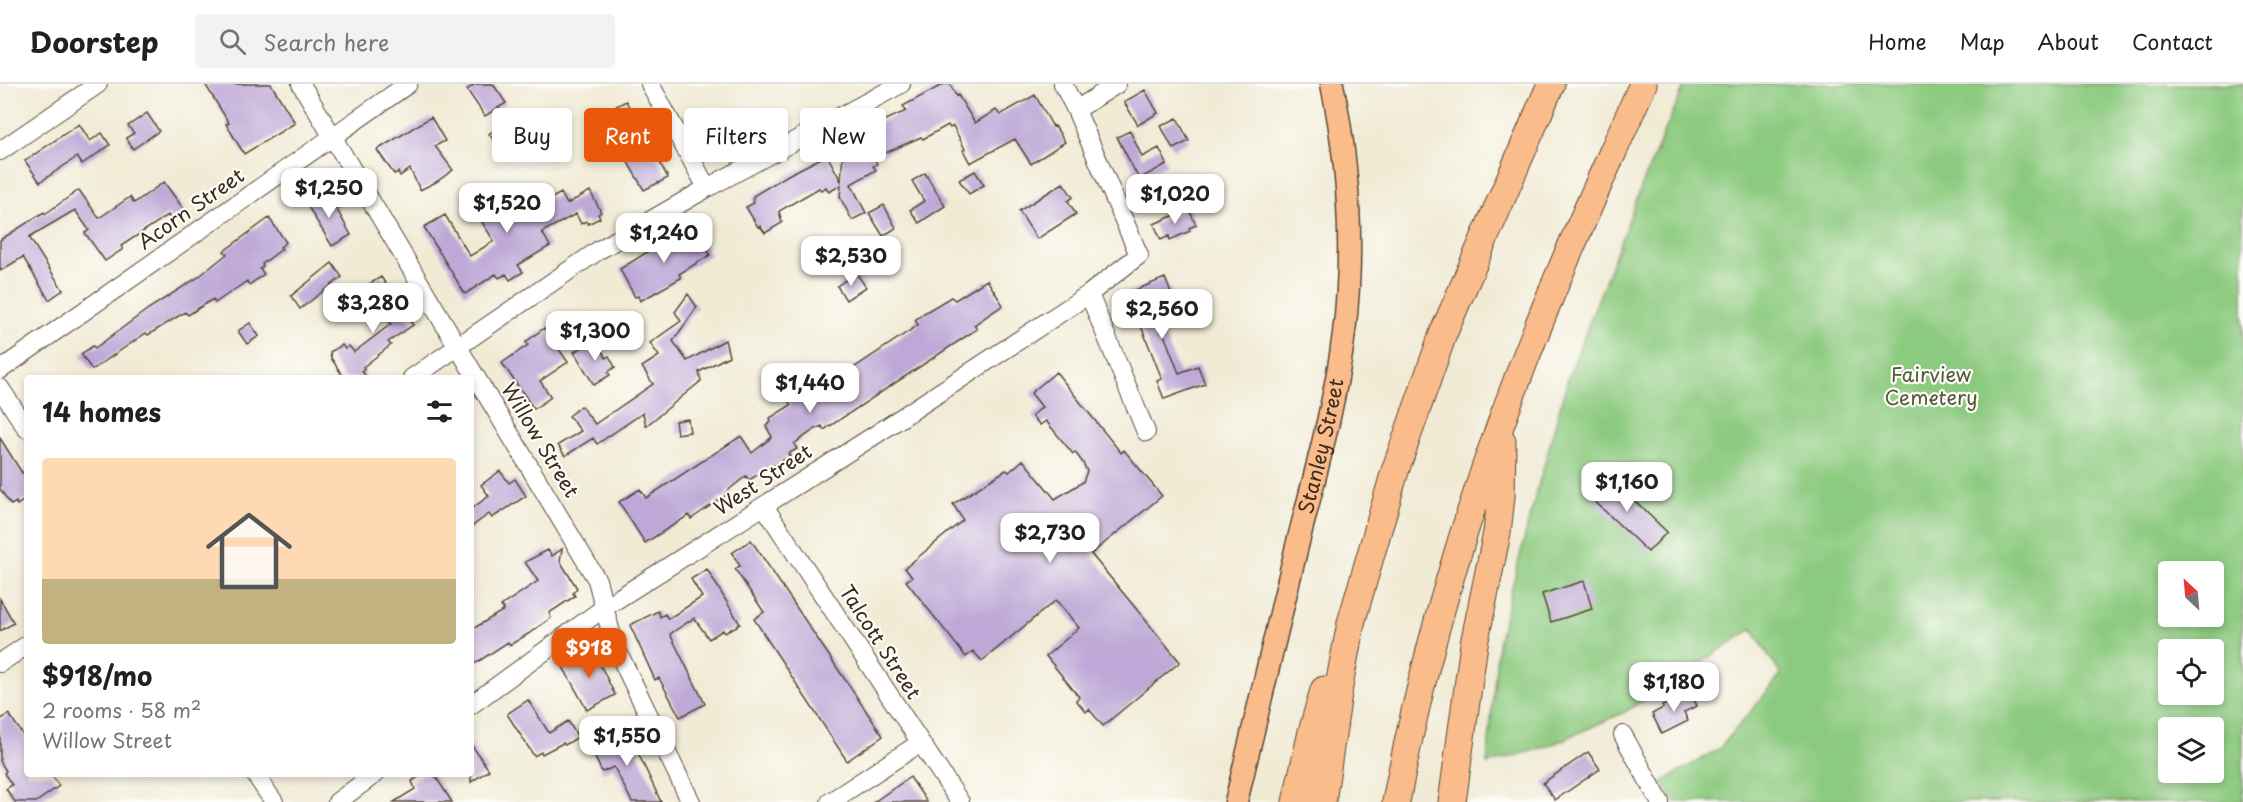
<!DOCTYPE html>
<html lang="en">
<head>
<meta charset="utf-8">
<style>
	:root { --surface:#fff; --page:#f2f2f2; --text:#202124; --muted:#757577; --line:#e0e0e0; --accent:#ea580c }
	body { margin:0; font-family:"Playpen Sans",sans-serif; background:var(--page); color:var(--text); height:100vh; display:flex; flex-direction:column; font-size:22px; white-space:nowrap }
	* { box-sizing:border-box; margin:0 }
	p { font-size:20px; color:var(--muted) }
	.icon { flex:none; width:33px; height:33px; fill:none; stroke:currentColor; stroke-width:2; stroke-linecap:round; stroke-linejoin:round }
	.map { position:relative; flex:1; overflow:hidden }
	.sheet { position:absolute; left:24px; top:291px; width:450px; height:402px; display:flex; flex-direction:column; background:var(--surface); border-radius:6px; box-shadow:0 3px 9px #0003 }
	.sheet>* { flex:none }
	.top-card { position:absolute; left:492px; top:24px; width:570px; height:54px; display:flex; gap:12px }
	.needle { width:39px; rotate:334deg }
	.buttons { position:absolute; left:2158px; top:477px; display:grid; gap:12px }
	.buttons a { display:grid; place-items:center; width:66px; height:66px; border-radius:6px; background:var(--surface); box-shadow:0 3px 9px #0003; font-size:30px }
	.price { position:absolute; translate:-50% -51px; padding:0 14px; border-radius:12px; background:#fff; color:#222; font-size:20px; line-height:39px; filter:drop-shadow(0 2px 3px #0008) }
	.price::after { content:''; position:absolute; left:50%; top:36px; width:18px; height:14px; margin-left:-9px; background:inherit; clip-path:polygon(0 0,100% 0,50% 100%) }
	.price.selected { background:var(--accent); color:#fff }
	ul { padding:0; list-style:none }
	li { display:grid; align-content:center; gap:12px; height:318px; padding:0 18px }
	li+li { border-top:2px solid var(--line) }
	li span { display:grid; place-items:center; height:186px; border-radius:6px; color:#555 }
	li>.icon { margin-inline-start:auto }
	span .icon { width:108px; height:108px; fill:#fffc; stroke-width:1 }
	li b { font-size:26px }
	h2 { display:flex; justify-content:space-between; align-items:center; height:72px; padding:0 18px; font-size:26px }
	.chip { padding:0 21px; border-radius:6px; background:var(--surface); box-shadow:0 3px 9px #0003; font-size:21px; line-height:54px }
	.chip.selected { background:var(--accent); color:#fff }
	header { display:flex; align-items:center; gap:36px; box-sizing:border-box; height:84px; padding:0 30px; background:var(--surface); border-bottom:2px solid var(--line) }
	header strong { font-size:28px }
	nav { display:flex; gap:33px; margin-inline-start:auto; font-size:21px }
	.search { width:420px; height:54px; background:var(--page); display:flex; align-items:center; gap:15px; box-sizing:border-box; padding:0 21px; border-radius:6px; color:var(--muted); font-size:22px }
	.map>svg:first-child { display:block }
	.green { fill:#8cca7f; stroke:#647a4e; stroke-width:1.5; fill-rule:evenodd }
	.building { fill:#bea8d7 }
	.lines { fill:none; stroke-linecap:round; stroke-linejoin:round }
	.minor-casing { stroke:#564739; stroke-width:20 }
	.major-casing { stroke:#564739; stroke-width:25 }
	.highway-casing { stroke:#564739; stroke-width:29 }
	.minor { stroke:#fff; stroke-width:18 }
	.major { stroke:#fabc8b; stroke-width:22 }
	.highway { stroke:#fabc8b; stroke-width:27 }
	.labels { text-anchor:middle; stroke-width:4.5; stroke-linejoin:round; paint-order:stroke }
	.street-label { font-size:20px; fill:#3b2a1e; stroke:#fdfcf7 }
	.park-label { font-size:20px; fill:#535a3b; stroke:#fdfcf7 }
</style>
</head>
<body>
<header>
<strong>Doorstep</strong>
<div class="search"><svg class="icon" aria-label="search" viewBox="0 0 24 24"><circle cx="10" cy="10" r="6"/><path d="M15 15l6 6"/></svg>Search here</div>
<nav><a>Home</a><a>Map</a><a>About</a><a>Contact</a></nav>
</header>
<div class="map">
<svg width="2243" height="718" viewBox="0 0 2243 718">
	<rect width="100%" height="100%" fill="#fdfcf7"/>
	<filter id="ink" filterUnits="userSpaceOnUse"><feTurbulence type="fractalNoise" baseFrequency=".0167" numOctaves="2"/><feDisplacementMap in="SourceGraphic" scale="12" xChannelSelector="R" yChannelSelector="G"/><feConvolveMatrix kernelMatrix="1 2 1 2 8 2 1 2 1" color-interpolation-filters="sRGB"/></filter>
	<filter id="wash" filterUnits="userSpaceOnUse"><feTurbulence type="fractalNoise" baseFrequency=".008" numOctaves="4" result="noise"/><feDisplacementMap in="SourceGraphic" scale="24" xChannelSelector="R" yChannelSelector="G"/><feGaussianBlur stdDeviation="1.35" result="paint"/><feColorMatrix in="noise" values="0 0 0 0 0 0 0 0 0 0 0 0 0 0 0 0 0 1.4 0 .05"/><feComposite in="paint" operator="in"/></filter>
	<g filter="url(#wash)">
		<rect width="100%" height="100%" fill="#f1ebd5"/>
		<path class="green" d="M1685 0H2243V718H1675L1662 698 1720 664 1781 591 1752 545 1625 628 1549 662 1487 680 1498 559 1530 432 1568 294 1644 96ZM2169 488H2214V532H2169ZM2169 566H2214V610H2169ZM2169 644H2214V688H2169Z"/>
		<g id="blocks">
			<path class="building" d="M205 0H271L295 39 244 70 226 40 229 39Z
				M475 0H493L506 19 485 32 467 6Z
				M944 0H950L956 12 958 11 975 39 996 26 1000 31 1035 11 1053 43 1055 42 1065 58 1031 80 1015 55 970 79 963 66 965 65 953 42 950 44 948 41 923 55 921 53 874 74 877 80 873 82 876 86 851 100 866 129 852 136 840 113 841 101 829 108 826 103 821 106 819 104 779 127 782 139 765 149 760 142 758 143 746 123 754 119 752 115 754 114 753 112 788 91 827 71 841 97 844 55 906 27 903 22Z
				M1145 6 1158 29 1138 41 1124 18Z
				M626 17 668 94 644 106 615 56 619 54 605 28Z
				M147 29 159 47 133 65 126 54 134 49 128 42Z
				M431 33 445 57 435 62 453 86 436 98 420 106 410 85 400 92 398 88 394 90 377 66Z
				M1177 34 1189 57 1173 65 1161 42Z
				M504 39 514 54 499 64 489 50Z
				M79 40 90 57 102 49 110 61 82 80 77 73 40 98 25 77Z
				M1130 47 1142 73 1159 64 1167 80 1139 95 1117 53Z
				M975 87 984 101 969 110 959 96Z
				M925 89 945 122 919 139 910 126 924 117 912 97Z
				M164 98 185 127 171 136 168 131 121 162 123 165 105 177 85 149 89 146 75 126 29 153 63 206 49 216 23 173 0 187V156L44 128 45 130 79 106 99 134 130 113 134 119Z
				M518 99 532 125 561 109 567 120 590 107 601 128 598 130 600 134 588 140 586 137 581 140 576 130 542 148 550 162 518 181 523 188 510 196 506 190 499 194 496 190 465 210 424 143 445 131 470 172 494 157 473 124 514 100Z
				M1063 99 1073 113 1068 117 1076 130 1037 155 1019 127Z
				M327 107 338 123 336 124 351 151 332 162 307 121Z
				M884 121 896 144 883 152 869 129Z
				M1189 125 1196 141 1189 144 1190 147 1170 156 1169 152 1161 156 1154 140Z
				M269 134 286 158 280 163 282 165 262 180 263 182 260 185 264 190 249 201 247 197 215 219 213 215 188 231 185 228 148 251 146 249 92 286 81 270 93 262 95 264 148 225 197 194 227 170 224 167Z
				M691 146 693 149 697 146 710 171 679 190 681 194 651 211 640 217 638 212 635 213 620 185 657 162 668 157 669 159Z
				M332 179 342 193 300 225 291 212Z
				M856 189 866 203 846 216 837 202Z
				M381 193 413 241 388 258 391 261 363 283 365 285 362 287 367 294H344L331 274 330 268 342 261 345 265 349 262 354 268 391 240 366 202Z
				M1165 194 1174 217 1152 225 1161 248H1163L1179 289 1198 282 1205 300 1164 315 1157 297 1162 295 1128 209Z
				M987 196 1003 221 974 241 977 245 824 346 822 342 814 346 794 360 797 365 788 370 790 372 749 396 746 392 726 408 728 410 710 422 691 435 689 431 645 459 619 418 640 405 646 414 741 352 752 369 772 353 766 342 771 338 770 334 791 321 772 292 783 285 804 317 918 241 915 236 924 229 951 213 955 216Z
				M688 210 697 223 673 257 687 277 725 256 729 272 699 288 701 297 646 342 643 329 597 360 593 354 565 372 558 361 581 347 569 332 581 322 595 340 653 300 642 283 659 272 650 259 681 237 675 228Z
				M250 239 259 252 247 260 238 247Z
				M544 244 568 278 540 297 551 313 534 325 502 279 528 261 526 258Z
				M590 258 592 261 597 258 606 274 609 272 615 283 608 288 610 291 594 301 574 268Z
				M1056 288 1121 369 1124 366 1162 412 1091 470 1180 578 1103 642 1089 625 1086 628 1076 616 1079 613 1046 572 1079 544 1056 516 982 577 973 567 966 573 906 497 912 493 905 484 963 436 953 420 1006 386 1009 388 1023 376 1055 415 1083 398 1087 387 1083 379 1075 368 1073 370 1046 337 1040 341 1032 332 1042 323 1031 309Z
				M688 335 690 348 677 350 675 337Z
				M0 354 22 389 27 386V414L17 421 16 418 11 421 0 405Z
				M500 387 509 399 515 395 526 412 492 434 489 430 471 443V425L489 412 481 401Z
				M1607 390 1667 448 1648 468 1588 411Z
				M751 456 883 652 847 677 754 535 764 528 735 485 740 482 732 469Z
				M562 465 560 477 577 504 573 509 575 512 549 529 551 534 528 550 510 561 508 558 476 579 471 572V546L504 526 501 522 538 497 525 478 548 466 552 472Z
				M707 485 740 540 725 549 723 546 709 555 694 534 670 550 705 620 680 633 659 594 655 596 630 541 658 527 660 533 665 530 668 535 702 513 691 495Z
				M1584 497 1592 525 1551 538 1542 510Z
				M0 515 14 539 0 547Z
				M592 564 615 611 587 626 562 581Z
				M1691 609 1697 622 1684 628 1688 637 1662 650 1652 630 1663 624 1662 622Z
				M528 616 549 649 568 637 578 653 565 661 563 659 542 670 541 668 534 672 507 630Z
				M9 630 27 657V690H51L59 702 36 718H15L6 705 12 701 4 689 6 687 0 677V636Z
				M628 647 639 671 661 718H632L614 683 602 688 591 665Z
				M471 660 489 686 471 698Z
				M1588 668 1600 685 1555 716 1543 699Z
				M423 690H434L452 718H394L415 705 412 697Z
				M910 693 927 718H874Z"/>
		</g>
	</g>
	<g filter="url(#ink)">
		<use href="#blocks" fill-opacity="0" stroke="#564739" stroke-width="1.5"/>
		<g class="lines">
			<defs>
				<path id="minor" d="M301 0 597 496 614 560 691 718
					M650 0 707 104
					M1076 26 1117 0
					M0 67 98 0
					M1089 210 1146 348
					M0 286 408 0
					M412 294 599 166 707 104 901 0
					M0 304 27 345
					M764 422 960 718
					M0 579 27 561
					M471 621 605 523 875 351 1089 210 1139 171 1076 26 1063 0
					M1623 651 1660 718
					M255 690 274 718
					M337 718 375 690
					M830 718 920 659"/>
				<g id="major">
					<path id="s1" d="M1236 718C1256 634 1276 550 1296 466 1314 394 1335 322 1344 249 1354 166 1349 82 1332 0"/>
				</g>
				<path id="highway" d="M1296 718 1312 648 1324 606
					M1322 718 1340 596 1351 539 1395 387 1443 250 1551 0
					M1396 718C1428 547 1481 381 1547 220 1577 146 1611 73 1643 0
					M1452 718 1474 560 1497 449 1501 413 1502 357"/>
			</defs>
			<use href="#minor" class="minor-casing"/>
			<use href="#major" class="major-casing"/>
			<use href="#highway" class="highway-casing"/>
			<use href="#minor" class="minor"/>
			<use href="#major" class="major"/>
			<use href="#highway" class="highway"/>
		</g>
	</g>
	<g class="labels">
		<g class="street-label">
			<text transform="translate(191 125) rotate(-35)" y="7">Acorn Street</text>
			<text transform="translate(540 356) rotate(59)" y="7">Willow Street</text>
			<text dy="7" stroke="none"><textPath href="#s1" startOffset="366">Stanley Street</textPath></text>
			<text transform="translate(763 396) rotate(-33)" y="7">West Street</text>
			<text transform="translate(880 558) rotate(57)" y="7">Talcott Street</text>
		</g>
		<g class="park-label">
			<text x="1931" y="298">Fairview<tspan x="1931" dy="23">Cemetery</tspan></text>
		</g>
	</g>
</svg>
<div class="buttons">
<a><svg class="needle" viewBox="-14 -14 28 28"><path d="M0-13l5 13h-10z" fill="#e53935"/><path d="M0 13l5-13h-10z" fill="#757577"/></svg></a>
<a><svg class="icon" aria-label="locate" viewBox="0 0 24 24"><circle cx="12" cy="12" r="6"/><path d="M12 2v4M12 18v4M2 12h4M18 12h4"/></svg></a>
<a><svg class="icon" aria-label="layers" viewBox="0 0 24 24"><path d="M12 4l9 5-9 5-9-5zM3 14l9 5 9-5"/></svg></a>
</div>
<b class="price" style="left:329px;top:135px">$1,250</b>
<b class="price" style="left:1175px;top:141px">$1,020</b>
<b class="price" style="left:507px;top:150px">$1,520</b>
<b class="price" style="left:664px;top:180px">$1,240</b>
<b class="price" style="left:851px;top:203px">$2,530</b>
<b class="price" style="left:373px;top:250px">$3,280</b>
<b class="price" style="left:1162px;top:256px">$2,560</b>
<b class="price" style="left:595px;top:278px">$1,300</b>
<b class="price" style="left:810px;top:330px">$1,440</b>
<b class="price" style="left:1627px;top:429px">$1,160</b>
<b class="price" style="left:1050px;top:480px">$2,730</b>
<b class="price selected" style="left:589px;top:595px">$918</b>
<b class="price" style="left:1674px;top:629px">$1,180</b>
<b class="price" style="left:627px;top:683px">$1,550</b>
<div class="top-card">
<a class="chip">Buy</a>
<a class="chip selected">Rent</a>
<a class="chip">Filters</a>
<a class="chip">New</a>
</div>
<section class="sheet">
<h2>14 homes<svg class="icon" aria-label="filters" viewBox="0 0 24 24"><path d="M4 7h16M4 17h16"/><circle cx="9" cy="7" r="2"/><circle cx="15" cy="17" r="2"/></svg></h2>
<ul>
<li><span style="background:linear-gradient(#ffd9b3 65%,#c2b280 0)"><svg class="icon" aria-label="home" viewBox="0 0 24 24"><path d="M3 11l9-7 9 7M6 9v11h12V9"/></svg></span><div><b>$918/mo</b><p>2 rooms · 58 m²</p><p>Willow Street</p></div></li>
</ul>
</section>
</div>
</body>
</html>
